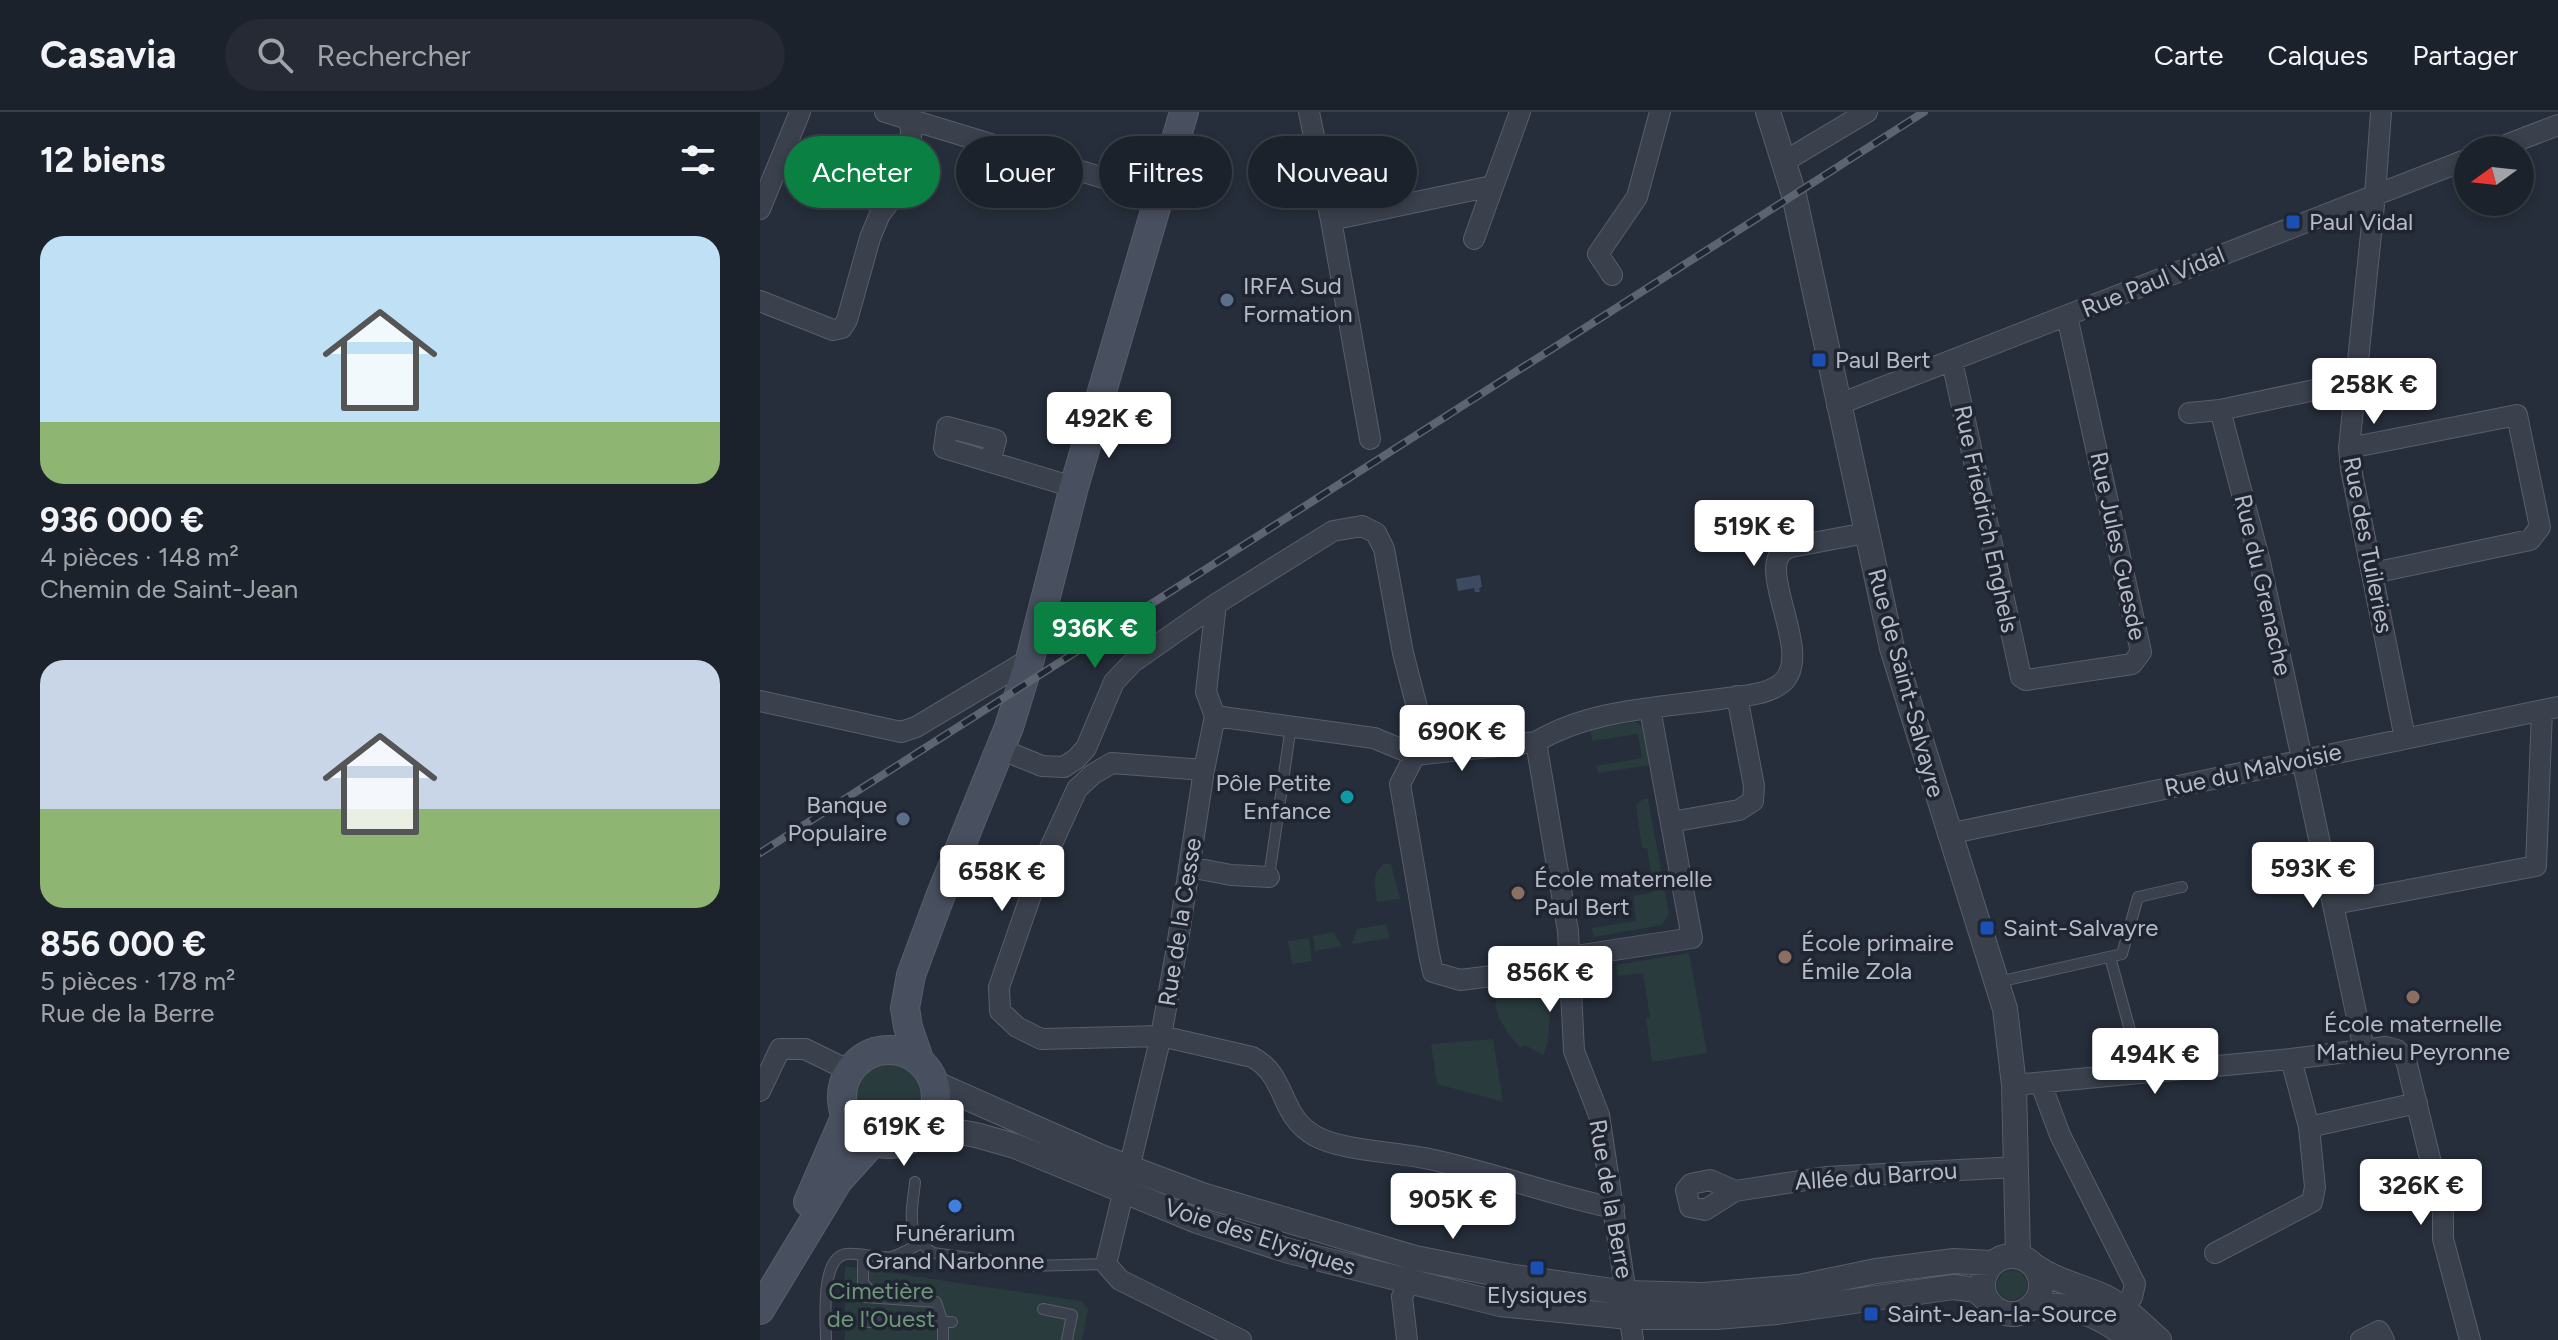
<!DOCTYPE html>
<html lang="fr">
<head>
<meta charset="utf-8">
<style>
	:root { --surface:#1c222c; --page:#252a34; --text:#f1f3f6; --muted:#a0a4a9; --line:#3a3f48; --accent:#0b8043 }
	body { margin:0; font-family:Figtree,sans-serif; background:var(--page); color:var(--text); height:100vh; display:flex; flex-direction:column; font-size:30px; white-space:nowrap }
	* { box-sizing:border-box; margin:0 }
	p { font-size:26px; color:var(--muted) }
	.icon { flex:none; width:44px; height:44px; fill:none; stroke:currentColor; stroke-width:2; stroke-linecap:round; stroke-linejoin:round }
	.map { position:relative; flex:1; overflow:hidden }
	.panel { display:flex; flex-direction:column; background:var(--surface); width:760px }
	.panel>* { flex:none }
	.guide { position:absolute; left:24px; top:24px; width:760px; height:72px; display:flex; gap:16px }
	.needle { width:52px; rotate:255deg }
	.tools { position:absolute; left:1694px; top:24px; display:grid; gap:16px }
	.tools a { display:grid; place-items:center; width:80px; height:80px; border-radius:50%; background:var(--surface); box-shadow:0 4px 12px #0003,0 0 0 2px var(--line); font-size:40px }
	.price { position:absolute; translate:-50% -68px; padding:0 18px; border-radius:8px; background:#fff; color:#222; font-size:26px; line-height:52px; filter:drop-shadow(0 2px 4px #0008) }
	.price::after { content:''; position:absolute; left:50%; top:48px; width:24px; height:18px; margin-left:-12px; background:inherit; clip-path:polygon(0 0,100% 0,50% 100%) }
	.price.selected { background:var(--accent); color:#fff }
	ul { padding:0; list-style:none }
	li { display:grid; align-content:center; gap:16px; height:424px; padding:0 40px }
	li span { display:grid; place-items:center; height:248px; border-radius:24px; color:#555 }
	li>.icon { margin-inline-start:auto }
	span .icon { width:144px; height:144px; fill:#fffc; stroke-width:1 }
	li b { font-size:34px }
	h2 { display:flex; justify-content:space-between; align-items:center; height:96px; padding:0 40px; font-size:34px }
	.chip { padding:0 28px; border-radius:36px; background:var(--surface); box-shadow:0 4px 12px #0003,0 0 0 2px var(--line); font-size:28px; line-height:72px }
	.chip.selected { background:var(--accent); color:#fff }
	header { display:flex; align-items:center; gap:48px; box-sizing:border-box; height:112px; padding:0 40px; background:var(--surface); border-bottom:2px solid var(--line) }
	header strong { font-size:38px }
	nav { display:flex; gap:44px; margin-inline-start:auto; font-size:28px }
	.search { width:560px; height:72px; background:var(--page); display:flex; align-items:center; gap:20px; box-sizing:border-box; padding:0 28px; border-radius:44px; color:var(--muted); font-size:30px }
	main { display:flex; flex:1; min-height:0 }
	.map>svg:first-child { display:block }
	.green { fill:#293b3d }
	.water { fill:#3d4b62 }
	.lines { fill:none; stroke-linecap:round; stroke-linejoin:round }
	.service-casing { stroke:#585e6a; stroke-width:12 }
	.minor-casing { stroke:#585e6a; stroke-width:22 }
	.tertiary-casing { stroke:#585e6a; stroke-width:26 }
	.secondary-casing { stroke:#585e6a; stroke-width:30 }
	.service { stroke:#3a404c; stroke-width:10 }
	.minor { stroke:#3a404c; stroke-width:20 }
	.tertiary { stroke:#3a404c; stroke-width:24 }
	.secondary { stroke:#484f5e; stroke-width:28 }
	.rail-casing { stroke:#5c6472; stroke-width:8 }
	.rail { stroke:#1f2531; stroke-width:5; stroke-dasharray:15; stroke-linecap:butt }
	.transit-dot { fill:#1a4fb4; stroke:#1f2531; stroke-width:3 }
	.service-dot { fill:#5c6f8a; stroke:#1f2531; stroke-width:3 }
	.culture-dot { fill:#0f9aa8; stroke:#1f2531; stroke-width:3 }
	.education-dot { fill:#8d6e63; stroke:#1f2531; stroke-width:3 }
	.shop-dot { fill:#3f7fe0; stroke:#1f2531; stroke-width:3 }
	.labels { text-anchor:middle; stroke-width:7; stroke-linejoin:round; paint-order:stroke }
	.poi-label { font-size:24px; fill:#b6bbc7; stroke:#1f2531; text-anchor:start }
	.street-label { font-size:24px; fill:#b6bbc7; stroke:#1f2531 }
	.park-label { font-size:24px; fill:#6f957a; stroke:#1f2531 }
</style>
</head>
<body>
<header>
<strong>Casavia</strong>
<div class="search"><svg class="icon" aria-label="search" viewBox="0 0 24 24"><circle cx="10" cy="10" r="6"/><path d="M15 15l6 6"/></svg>Rechercher</div>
<nav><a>Carte</a><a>Calques</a><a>Partager</a></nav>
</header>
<main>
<section class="panel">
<h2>12 biens<svg class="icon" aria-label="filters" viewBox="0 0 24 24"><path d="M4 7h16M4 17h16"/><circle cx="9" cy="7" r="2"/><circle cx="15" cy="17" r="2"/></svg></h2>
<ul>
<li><span style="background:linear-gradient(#bfe0f5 75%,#8fb573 0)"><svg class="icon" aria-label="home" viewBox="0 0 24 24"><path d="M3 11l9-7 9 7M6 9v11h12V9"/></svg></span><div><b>936 000 €</b><p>4 pièces · 148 m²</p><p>Chemin de Saint-Jean</p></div></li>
<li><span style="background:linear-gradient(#c9d6e8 60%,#8fb573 0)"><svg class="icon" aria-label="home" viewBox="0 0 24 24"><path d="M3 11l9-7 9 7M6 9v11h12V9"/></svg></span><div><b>856 000 €</b><p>5 pièces · 178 m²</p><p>Rue de la Berre</p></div></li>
</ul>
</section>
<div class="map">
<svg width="1798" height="1228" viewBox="0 0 1798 1228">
	<rect width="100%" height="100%" fill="#262e3b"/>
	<path class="green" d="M876 610 883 615 890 653 838 661 836 654 882 646 878 622 832 629 830 617Z
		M883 687H888L909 802 902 813 834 825 832 816 876 809 873 784 894 780 887 736H882L876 693Z
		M624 752H631L640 787 617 790C615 776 611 761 624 752Z
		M626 812 630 826 592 832 597 817Z
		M573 820 582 834 555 839 553 824Z
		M549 826 552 849 532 852 528 829Z
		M929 841 947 941 892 950 886 906 890 905 883 861 858 864 856 853Z
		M778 871 784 872C792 885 791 931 783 943L765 933 760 936C748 921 727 897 739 878Z
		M733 927 743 990 677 972 671 932Z
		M94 985a35 35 0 1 1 70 0a35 35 0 1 1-70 0Z
		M85 1154 321 1189 328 1197 322 1228H85Z
		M1237 1173a15 15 0 1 1 30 0a15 15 0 1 1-30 0Z"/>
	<path class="water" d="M720 463 722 475 719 476 720 480H715L714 476 698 479 696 467Z"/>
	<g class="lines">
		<defs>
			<path id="service" d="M26 33 78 55
				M509 765 531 614
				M1350 845 1382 962
				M1238 870 1362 842 1378 785 1422 775
				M155 1070C152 1101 144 1121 173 1141L269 1154 346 1152
				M103 1143V1171L107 1175
				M105 1185 176 1190 183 1211V1228
				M283 1197 312 1203 307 1228
				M104 1210H192
				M66 1228C66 1208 60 1146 86 1142 101 1140 116 1147 131 1145 140 1143 151 1136 160 1132"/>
			<path id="minor" d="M125 0 400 83
				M549 0 571 108 610 327
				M1621 0 1615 83 1589 336 1591 357 1645 626
				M1733 38 1798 13
				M1025 49 1107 0
				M0 97 40 0
				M571 108 732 74
				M714 127 760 0
				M852 163 838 142 877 85 900 0
				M0 189 73 218 82 216 87 208 110 126 120 102 131 88 151 25V16L147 6 148 0
				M1192 249 1261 565 1266 568 1372 552 1381 540 1307 204
				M1077 293 1708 47
				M1460 298 1500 450 1604 938
				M1429 301 1460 298 1597 269
				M1589 336 1757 303 1780 415 1770 428 1613 461
				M230 350 236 328 187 315 184 336 300 371 314 375
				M456 492 446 580 455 604 444 658 417 835 401 924 346 1152 360 1168 481 1228
				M0 589 141 620 156 615 270 547
				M455 604 614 626 655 643 776 630 808 819 814 939 839 1003 873 1228
				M776 630C831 597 898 596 960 587 978 584 1003 584 1019 573 1061 545 986 448 1031 435L1106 421
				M240 637 282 654 304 655 316 647 326 636 354 570 373 550 456 492 573 419 602 414 616 421 624 437 643 541 661 611 655 643 640 672 669 842 673 860 700 868 797 856 822 843 932 826 890 597
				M444 658 352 651 333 662 317 677 279 760 239 875 240 899 257 915 281 927 401 924 492 945C528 964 518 1003 555 1024 582 1039 637 1040 669 1047 732 1060 791 1083 854 1096
				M911 710 979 698 993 689 994 674 977 584
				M1188 722 1798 595
				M429 755 471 763 509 765
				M1574 792 1776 754 1782 599
				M1281 972 1300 1023 1375 1172 1372 1185 1361 1195
				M1254 973 1531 947
				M0 979 20 937H45L90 959
				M1657 991 1549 1015 1531 947 1626 935 1637 938 1646 948 1683 1100V1127L1710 1228
				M975 1079 945 1098 930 1095 926 1078 931 1072 950 1068 975 1079 1066 1065 1257 1055
				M1455 1141 1552 1090 1555 1075 1549 1015
				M647 1228 642 1185 649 1170
				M1601 1228 1619 1219 1624 1228"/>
			<path id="tertiary" d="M1008 0 1034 83 1132 536 1245 897 1254 973 1258 1143
				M174 971 341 1045 442 1083 655 1146 748 1164 867 1181 944 1183 1039 1175 1116 1159 1194 1149 1231 1151
				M161 1019 188 1018 216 1023 255 1034 437 1109 529 1139 740 1192 869 1205H956L1017 1200 1194 1175 1216 1178 1226 1187
				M1223 1173a29 29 0 1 1 58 0a29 29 0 1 1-58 0Z
				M1276 1155C1297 1170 1322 1174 1345 1185 1366 1196 1382 1213 1399 1228
				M1272 1195C1308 1188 1344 1206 1372 1228"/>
			<path id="secondary" d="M82 985a47 47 0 1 1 94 0a47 47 0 1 1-94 0Z
				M160 950 148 915 145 896 151 863 180 785 249 615 270 547 314 375 424 0
				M48 1090 86 1003
				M0 1198 78 1069 114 1029"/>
		</defs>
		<use href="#service" class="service-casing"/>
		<use href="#minor" class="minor-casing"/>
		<use href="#tertiary" class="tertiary-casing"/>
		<use href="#secondary" class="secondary-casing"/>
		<use href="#service" class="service"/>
		<use href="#minor" class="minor"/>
		<use href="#tertiary" class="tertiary"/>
		<use href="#secondary" class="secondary"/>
		<defs>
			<path id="rail" d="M0 741 1164 0"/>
		</defs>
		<use href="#rail" class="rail-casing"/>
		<use href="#rail" class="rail"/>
	</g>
	<g class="transit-dot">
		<rect x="1525" y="102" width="16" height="16" rx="4"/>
		<rect x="1051" y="240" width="16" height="16" rx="4"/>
		<rect x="1219" y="808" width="16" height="16" rx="4"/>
		<rect x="769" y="1148" width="16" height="16" rx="4"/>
		<rect x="1103" y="1194" width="16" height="16" rx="4"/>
	</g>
	<g class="service-dot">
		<circle cx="467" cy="188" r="8"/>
		<circle cx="143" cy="707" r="8"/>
	</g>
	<circle class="culture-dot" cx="587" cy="685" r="8"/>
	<g class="education-dot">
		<circle cx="758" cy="781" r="8"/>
		<circle cx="1025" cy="845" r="8"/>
		<circle cx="1653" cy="885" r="8"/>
	</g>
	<circle class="shop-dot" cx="195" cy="1094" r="8"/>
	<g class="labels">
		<g class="poi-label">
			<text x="1549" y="118">Paul Vidal</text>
			<text x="483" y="182">IRFA Sud<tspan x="483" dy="28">Formation</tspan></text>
			<text x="1075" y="256">Paul Bert</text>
			<text x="571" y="679" text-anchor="end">Pôle Petite<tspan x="571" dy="28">Enfance</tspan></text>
			<text x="127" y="701" text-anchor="end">Banque<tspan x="127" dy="28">Populaire</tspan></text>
			<text x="774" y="775">École maternelle<tspan x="774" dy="28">Paul Bert</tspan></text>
			<text x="1243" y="824">Saint-Salvayre</text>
			<text x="1041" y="839">École primaire<tspan x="1041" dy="28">Émile Zola</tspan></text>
			<text x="1653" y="920" text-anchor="middle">École maternelle<tspan x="1653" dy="28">Mathieu Peyronne</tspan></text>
			<text x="195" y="1129" text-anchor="middle">Funérarium<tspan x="195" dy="28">Grand Narbonne</tspan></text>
			<text x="777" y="1191" text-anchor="middle">Elysiques</text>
			<text x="1127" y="1210">Saint-Jean-la-Source</text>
		</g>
		<g class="street-label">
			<text transform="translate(1393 170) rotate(-22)" y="8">Rue Paul Vidal</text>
			<text transform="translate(1226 407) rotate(78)" y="8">Rue Friedrich Enghels</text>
			<text transform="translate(1608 433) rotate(79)" y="8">Rue des Tuileries</text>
			<text transform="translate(1358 434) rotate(78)" y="8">Rue Jules Guesde</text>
			<text transform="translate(1503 473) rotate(77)" y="8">Rue du Grenache</text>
			<text transform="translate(1146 571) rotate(75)" y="8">Rue de Saint-Salvayre</text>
			<text transform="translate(1493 658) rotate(-12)" y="8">Rue du Malvoisie</text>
			<text transform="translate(420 810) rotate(-81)" y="8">Rue de la Cesse</text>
			<text transform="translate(1116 1064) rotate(-4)" y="8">Allée du Barrou</text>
			<text transform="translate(851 1087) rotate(80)" y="8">Rue de la Berre</text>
			<text transform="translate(500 1125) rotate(18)" y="8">Voie des Elysiques</text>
		</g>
		<g class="park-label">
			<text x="121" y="1187">Cimetière<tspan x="121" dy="28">de l'Ouest</tspan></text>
		</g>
	</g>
</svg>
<div class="tools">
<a><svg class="needle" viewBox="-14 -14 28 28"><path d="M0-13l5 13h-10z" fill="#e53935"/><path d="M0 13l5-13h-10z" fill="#a0a4a9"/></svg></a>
</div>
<b class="price" style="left:1614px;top:314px">258K €</b>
<b class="price" style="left:349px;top:348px">492K €</b>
<b class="price" style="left:994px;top:456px">519K €</b>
<b class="price selected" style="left:335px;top:558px">936K €</b>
<b class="price" style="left:702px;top:661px">690K €</b>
<b class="price" style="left:1553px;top:798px">593K €</b>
<b class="price" style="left:242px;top:801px">658K €</b>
<b class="price" style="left:790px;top:902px">856K €</b>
<b class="price" style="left:1395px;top:984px">494K €</b>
<b class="price" style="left:144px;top:1056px">619K €</b>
<b class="price" style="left:1661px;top:1115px">326K €</b>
<b class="price" style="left:693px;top:1129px">905K €</b>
<div class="guide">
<a class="chip selected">Acheter</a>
<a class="chip">Louer</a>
<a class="chip">Filtres</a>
<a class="chip">Nouveau</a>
</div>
</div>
</main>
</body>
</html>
